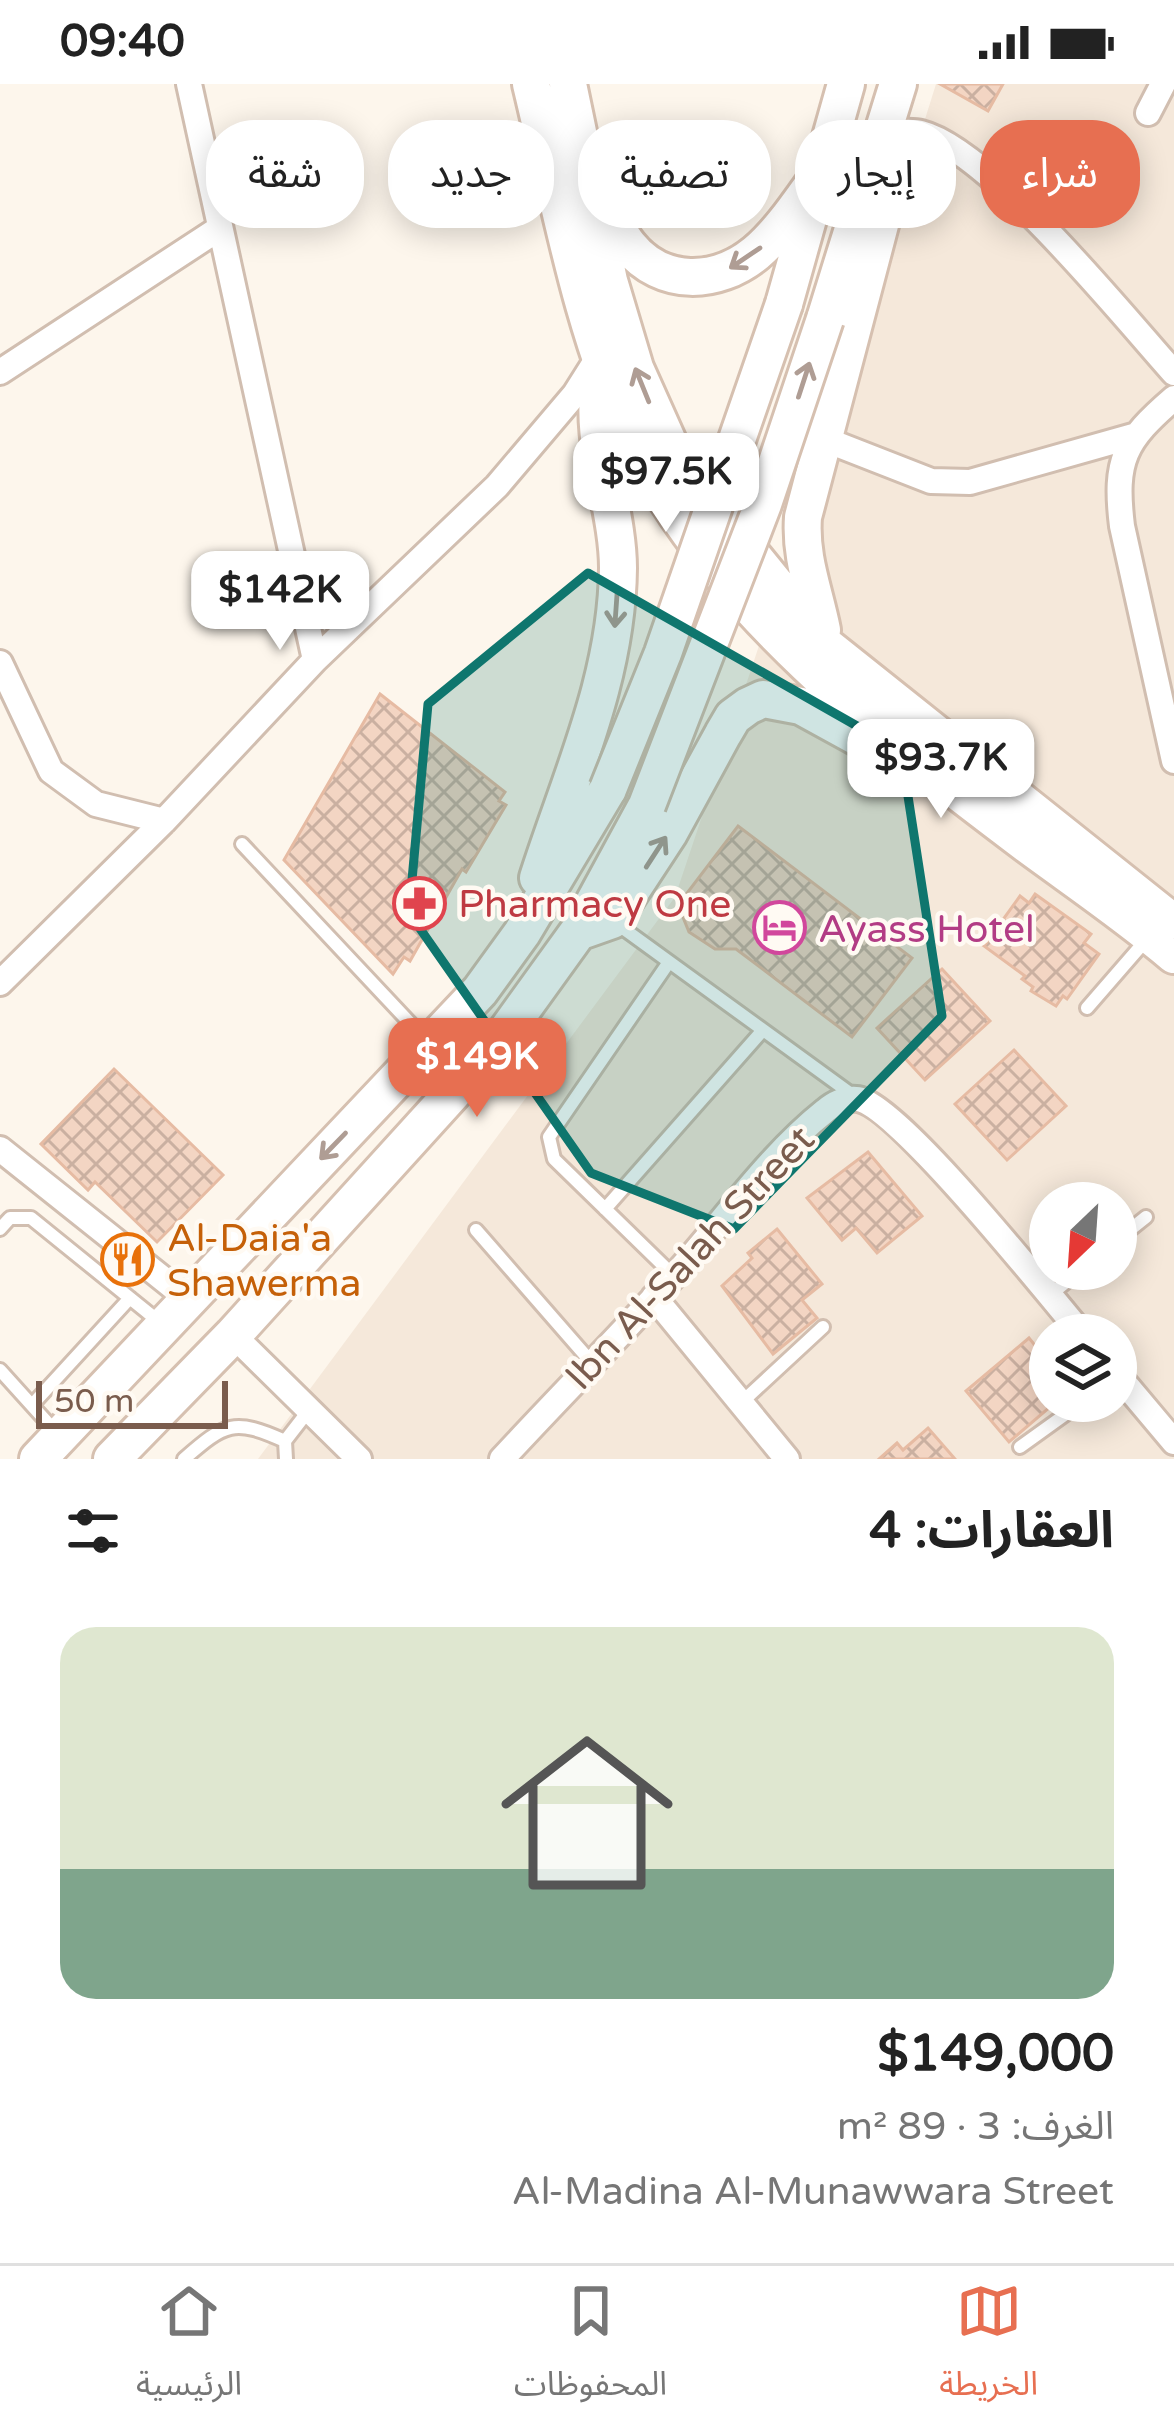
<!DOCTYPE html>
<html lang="ar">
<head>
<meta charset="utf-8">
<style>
	:root { --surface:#fff; --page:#f2f2f2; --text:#222; --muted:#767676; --line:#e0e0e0; --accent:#e76f51 }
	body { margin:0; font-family:"Varela Round","Noto Sans Arabic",sans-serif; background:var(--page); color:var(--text); direction:rtl; height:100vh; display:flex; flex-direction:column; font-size:45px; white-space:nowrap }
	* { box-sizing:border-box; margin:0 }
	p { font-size:39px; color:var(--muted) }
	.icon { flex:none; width:66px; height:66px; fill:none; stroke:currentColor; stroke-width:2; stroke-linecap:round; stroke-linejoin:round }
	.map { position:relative; height:1375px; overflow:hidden; direction:ltr }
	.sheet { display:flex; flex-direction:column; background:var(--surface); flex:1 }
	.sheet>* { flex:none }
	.guide { position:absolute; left:36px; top:36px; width:1104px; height:108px; direction:rtl; display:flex; gap:24px }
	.needle { width:78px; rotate:205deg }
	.controls { position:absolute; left:1029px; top:1098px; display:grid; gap:24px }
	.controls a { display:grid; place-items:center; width:108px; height:108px; border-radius:50%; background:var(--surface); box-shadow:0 6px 30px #0003; font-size:60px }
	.scale { position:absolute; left:36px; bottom:30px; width:192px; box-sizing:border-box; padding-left:12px; border:6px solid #7a5c4d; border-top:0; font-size:33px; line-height:42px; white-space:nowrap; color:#7a5c4d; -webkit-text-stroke:9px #fffaf3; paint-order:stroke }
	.price { position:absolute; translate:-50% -102px; padding:0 27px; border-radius:24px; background:#fff; color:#222; font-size:39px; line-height:78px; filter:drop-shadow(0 3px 6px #0008) }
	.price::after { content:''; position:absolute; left:50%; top:72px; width:36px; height:27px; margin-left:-18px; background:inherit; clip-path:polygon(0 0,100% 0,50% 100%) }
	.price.selected { background:var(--accent); color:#fff }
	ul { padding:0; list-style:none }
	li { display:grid; align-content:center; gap:24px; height:636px; padding:0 60px }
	li span { display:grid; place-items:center; height:372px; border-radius:36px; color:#555 }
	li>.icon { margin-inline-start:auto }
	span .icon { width:216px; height:216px; fill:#fffc; stroke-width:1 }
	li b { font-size:51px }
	h2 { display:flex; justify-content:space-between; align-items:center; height:144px; padding:0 60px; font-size:51px }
	.pill { padding:0 42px; border-radius:48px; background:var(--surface); box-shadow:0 6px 30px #0003; font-size:42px; line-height:108px }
	.pill.selected { background:var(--accent); color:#fff }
	.status { display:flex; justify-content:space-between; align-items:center; height:84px; padding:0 60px; background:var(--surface); direction:ltr }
	.status svg { height:33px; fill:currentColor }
	.tabs { display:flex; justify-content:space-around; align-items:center; height:168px; border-top:3px solid var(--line); background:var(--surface); font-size:33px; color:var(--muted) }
	.tabs a { display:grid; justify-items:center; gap:6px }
	.tabs .selected { color:var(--accent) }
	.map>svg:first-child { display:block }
	.residential { fill:#f5e8da; fill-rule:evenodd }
	.building { fill:url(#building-cross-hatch); stroke:#e6bba3; stroke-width:3 }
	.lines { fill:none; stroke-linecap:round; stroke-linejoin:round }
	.lane-casing { stroke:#d1beb0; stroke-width:18 }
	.street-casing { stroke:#d1beb0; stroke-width:30 }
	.secondary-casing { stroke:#d6c0b0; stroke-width:42 }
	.lane { stroke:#fff; stroke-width:12 }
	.street { stroke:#fff; stroke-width:24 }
	.secondary { stroke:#fff; stroke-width:36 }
	.secondary-bridge-casing { stroke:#d6c0b0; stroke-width:42; stroke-linecap:butt }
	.secondary-bridge { stroke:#fff; stroke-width:36 }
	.oneway { stroke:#af9d94 }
	.marked { fill:#0f766e; fill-opacity:0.2; stroke:#0f766e; stroke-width:9; stroke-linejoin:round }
	.labels { text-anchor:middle; stroke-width:9; stroke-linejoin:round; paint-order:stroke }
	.health-label { font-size:39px; fill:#be3a42; stroke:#fffaf3; text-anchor:start }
	.hotel-label { font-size:39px; fill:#b23c85; stroke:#fffaf3; text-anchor:start }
	.food-label { font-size:39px; fill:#c56008; stroke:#fffaf3; text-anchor:start }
	.street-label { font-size:39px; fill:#7a5c4d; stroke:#fffaf3 }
</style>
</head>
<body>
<div class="status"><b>09:40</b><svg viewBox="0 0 49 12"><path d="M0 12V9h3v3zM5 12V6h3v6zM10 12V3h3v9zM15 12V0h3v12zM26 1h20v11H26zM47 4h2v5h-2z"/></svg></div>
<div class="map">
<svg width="1174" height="1375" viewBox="0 0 1174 1375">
	<defs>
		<pattern id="building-cross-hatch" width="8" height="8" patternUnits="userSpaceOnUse" patternTransform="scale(3)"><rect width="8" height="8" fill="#f3d5c3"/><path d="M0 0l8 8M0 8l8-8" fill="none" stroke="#cab0a1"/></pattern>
	</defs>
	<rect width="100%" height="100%" fill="#fdf6ec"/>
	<path class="residential" d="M936 0H1174V1375H258L675 813 784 487ZM1050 1119H1116V1185H1050ZM1050 1251H1116V1317H1050Z"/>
	<path class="building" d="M940 0H1003L988 27Z
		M380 610 505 708 499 717 506 721 466 788 462 785 410 877 404 873 393 890 284 776Z
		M738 742 912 874 852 953 736 865H715L689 848 678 821Z
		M1035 810 1091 850 1084 859 1099 870 1067 915 1063 912 1056 922 1031 907 1033 903 1022 895 1025 892 984 862 1020 812 1029 819Z
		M942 885 990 937 925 996 877 944Z
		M1014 966 1066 1022 1007 1076 955 1020Z
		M114 985 223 1091 157 1158 95 1098 88 1106 41 1060Z
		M868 1068 922 1132 877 1169 856 1144 842 1156 807 1114Z
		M777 1145 822 1200 802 1216 817 1234 773 1270 722 1202 752 1174 748 1169Z
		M1029 1254 1050 1280V1317H1057L1009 1358 966 1307Z
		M928 1344 955 1375H879L897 1359 903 1366Z"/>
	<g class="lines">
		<defs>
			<path id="lane" d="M242 760 426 956
				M613 837 854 1012
				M669 878 549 1053 554 1075 674 1192
				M1087 924 1146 856
				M605 1125 763 946
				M0 1145 10 1134H31L162 1240
				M476 1146 592 1279
				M1116 1157 1146 1133
				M1050 1211 1082 1185
				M0 1286 55 1347
				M742 1318 823 1243
				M32 1321 130 1214
				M1020 1363 1084 1317
				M184 1375C225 1339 234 1334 285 1357
				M286 1375 285 1357 309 1326"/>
			<path id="street" d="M189 0 315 576
				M1148 29 1163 0
				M884 49C896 49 910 46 921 49 989 66 1123 232 1174 289
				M0 288 220 144
				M1174 314C1124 357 1114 376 1122 442L1174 677
				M821 354 931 397 970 398 1133 352
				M0 579 51 687 96 720 164 737
				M0 899 164 737 315 576 497 402 575 310 599 272
				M0 1065 187 1214
				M654 1213 787 1375
				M233 1251 359 1375
				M1116 1289 1174 1358
				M502 1375C562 1310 624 1248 683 1182 728 1131 771 1070 825 1027 833 1020 846 1013 858 1015 899 1022 1048 1210 1083 1251"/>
			<path id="secondary" d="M531 0C559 115 582 250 634 357 716 525 882 651 1029 762 1078 798 1128 832 1174 871
				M568 0 609 197 635 284 678 380 825 561 1171 837
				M605 120C612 134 619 150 629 162 662 203 717 201 756 169 782 147 802 115 822 88
				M784 220 846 0
				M825 235 898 0
				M822 546C814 506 800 474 803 433L881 137 887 93 882 59
				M538 794C571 691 617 594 618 484 618 424 587 351 601 293
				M578 848 612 836 669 749 723 650 733 633 748 622 763 615 801 622 883 667
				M38 1375 480 907 522 849 608 705
				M112 1375 233 1251 498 959 578 848 647 721"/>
		</defs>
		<use href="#lane" class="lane-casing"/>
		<use href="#street" class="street-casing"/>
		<use href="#secondary" class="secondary-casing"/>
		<use href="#lane" class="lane"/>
		<use href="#street" class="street"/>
		<use href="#secondary" class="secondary"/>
		<defs>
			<path id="secondary-bridge" d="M608 705 663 569 784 220
				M647 721 763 420 825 235"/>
		</defs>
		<use href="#secondary-bridge" class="secondary-bridge-casing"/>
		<use href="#secondary-bridge" class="secondary-bridge"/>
	</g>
	<defs><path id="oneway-shaft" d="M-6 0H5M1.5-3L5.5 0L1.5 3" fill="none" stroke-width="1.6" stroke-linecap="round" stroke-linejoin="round" transform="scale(3)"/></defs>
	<g class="oneway">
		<use href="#oneway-shaft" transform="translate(745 174) rotate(146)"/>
		<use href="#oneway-shaft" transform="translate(804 296) rotate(-72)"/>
		<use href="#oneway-shaft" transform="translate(642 301) rotate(-112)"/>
		<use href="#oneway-shaft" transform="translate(616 525) rotate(94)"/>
		<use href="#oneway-shaft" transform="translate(656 768) rotate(-57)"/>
		<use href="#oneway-shaft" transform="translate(333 1062) rotate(134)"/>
	</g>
	<path class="marked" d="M588 489 901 667 942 932 734 1145 591 1089 409 829 428 620Z"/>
	<defs>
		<symbol id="pharmacy-ring" viewBox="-11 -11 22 22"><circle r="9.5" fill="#fffaf3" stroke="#e0444e" stroke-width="1.5"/><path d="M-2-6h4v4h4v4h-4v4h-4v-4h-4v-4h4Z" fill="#e0444e"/></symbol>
		<symbol id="hotel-ring" viewBox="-11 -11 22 22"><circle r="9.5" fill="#fffaf3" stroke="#d1479c" stroke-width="1.5"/><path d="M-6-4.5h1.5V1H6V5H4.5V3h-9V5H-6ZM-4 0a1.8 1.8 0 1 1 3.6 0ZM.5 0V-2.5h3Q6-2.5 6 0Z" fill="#d1479c"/></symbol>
		<symbol id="restaurant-ring" viewBox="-11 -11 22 22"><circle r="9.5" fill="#fffaf3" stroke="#e8710a" stroke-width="1.5"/><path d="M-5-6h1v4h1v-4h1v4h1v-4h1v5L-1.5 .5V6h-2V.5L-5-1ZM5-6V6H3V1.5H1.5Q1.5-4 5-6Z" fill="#e8710a"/></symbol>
	</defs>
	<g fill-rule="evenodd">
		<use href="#pharmacy-ring" x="390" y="790" width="59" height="59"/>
		<use href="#hotel-ring" x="750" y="814" width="59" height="59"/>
		<use href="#restaurant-ring" x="98" y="1146" width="59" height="59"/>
	</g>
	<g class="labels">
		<g class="health-label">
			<text x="458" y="833">Pharmacy One</text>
		</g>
		<g class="hotel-label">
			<text x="818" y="858">Ayass Hotel</text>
		</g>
		<g class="food-label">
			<text x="167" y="1167">Al-Daia'a<tspan x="167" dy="45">Shawerma</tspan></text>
		</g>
		<g class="street-label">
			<text transform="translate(689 1173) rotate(-47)" y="14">Ibn Al-Salah Street</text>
		</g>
	</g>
</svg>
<div class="controls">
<a><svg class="needle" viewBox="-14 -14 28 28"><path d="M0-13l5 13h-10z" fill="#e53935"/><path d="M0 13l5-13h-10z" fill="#767676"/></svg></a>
<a><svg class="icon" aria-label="layers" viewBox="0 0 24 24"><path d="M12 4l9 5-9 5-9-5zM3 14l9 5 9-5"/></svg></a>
</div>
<div class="scale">50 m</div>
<b class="price" style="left:666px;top:451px">$97.5K</b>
<b class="price" style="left:280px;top:569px">$142K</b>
<b class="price" style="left:941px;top:737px">$93.7K</b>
<b class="price selected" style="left:477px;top:1036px">$149K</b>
<div class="guide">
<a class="pill selected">شراء</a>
<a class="pill">إيجار</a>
<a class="pill">تصفية</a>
<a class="pill">جديد</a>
<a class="pill">شقة</a>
</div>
</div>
<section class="sheet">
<h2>العقارات: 4<svg class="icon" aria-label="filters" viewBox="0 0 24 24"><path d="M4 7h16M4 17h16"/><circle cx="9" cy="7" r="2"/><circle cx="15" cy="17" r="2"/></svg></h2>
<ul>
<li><span style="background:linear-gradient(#dfe7d0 65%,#7fa58c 0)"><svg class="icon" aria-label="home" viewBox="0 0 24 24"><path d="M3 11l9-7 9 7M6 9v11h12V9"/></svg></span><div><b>$149,000</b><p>الغرف: 3 · 89 m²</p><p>Al-Madina Al-Munawwara Street</p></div></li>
</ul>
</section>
<nav class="tabs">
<a class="selected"><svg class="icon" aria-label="map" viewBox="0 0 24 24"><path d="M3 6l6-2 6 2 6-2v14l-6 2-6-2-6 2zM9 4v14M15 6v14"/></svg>الخريطة</a>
<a><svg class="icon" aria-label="saved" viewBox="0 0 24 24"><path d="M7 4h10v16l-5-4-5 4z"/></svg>المحفوظات</a>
<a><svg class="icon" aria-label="home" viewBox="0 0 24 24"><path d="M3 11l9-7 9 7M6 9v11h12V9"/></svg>الرئيسية</a>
</nav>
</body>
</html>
